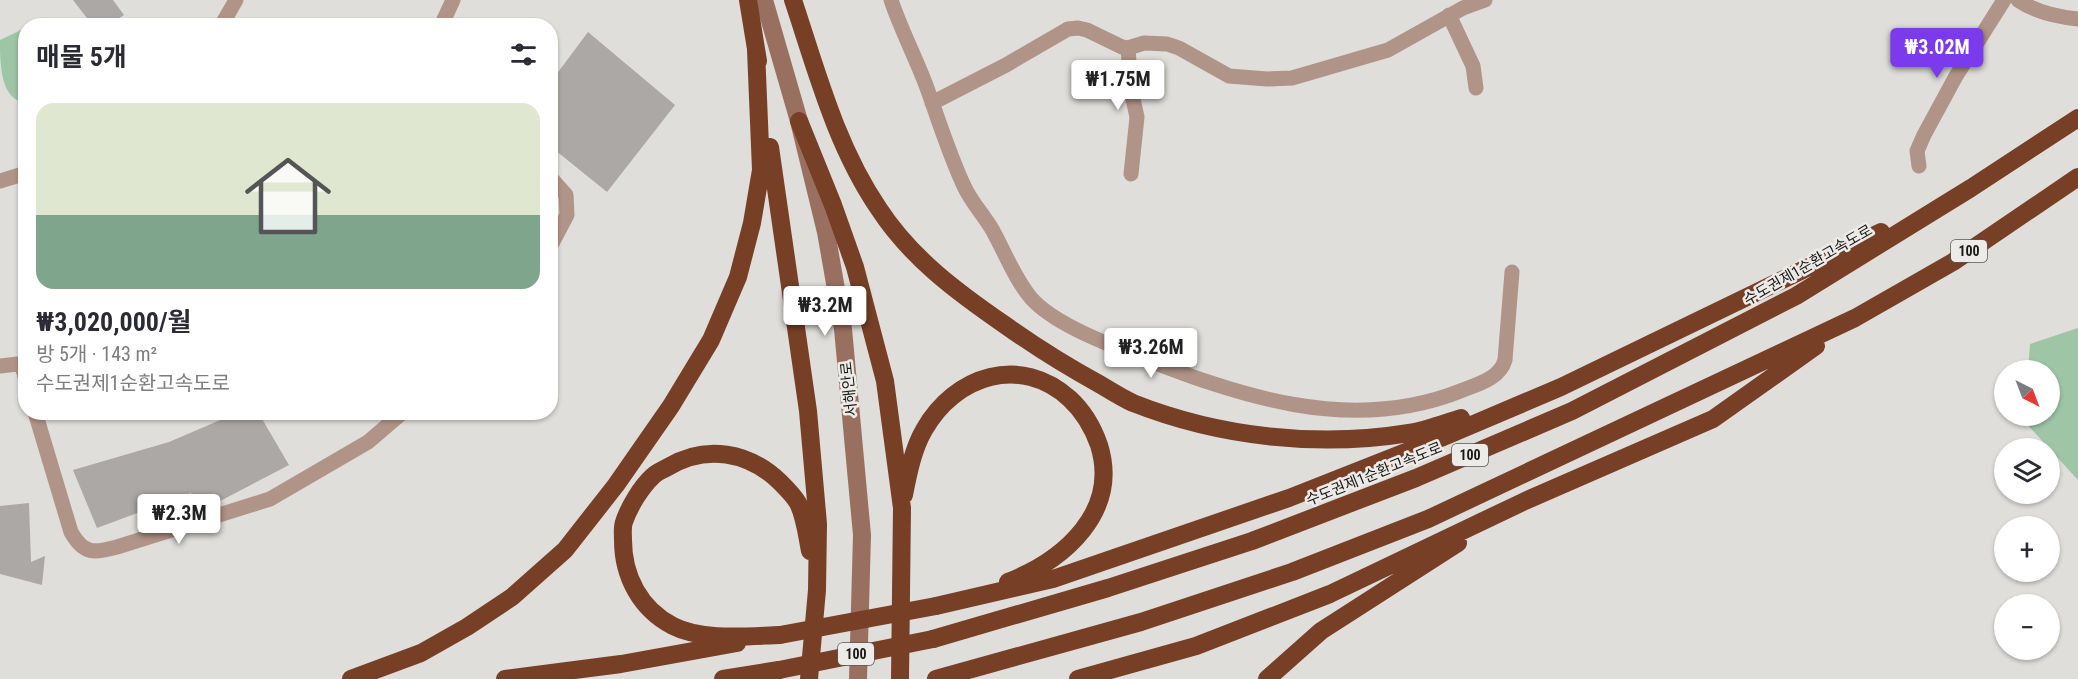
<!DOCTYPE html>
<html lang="ko">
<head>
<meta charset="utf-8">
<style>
	:root { --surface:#fff; --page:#f2f2f3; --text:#2b2b33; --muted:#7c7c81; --line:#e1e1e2; --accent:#7c3aed }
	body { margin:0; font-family:"Roboto Condensed","Noto Sans KR",sans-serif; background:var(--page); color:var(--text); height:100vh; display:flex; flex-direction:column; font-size:22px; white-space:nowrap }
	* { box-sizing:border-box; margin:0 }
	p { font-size:20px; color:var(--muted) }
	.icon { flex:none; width:33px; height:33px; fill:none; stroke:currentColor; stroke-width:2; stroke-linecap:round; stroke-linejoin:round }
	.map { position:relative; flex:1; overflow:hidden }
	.drawer { position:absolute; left:18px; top:18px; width:540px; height:402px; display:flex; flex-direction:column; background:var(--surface); border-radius:24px; box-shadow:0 2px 4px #0004 }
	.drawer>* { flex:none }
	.needle { width:39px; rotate:138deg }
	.fabs { position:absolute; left:1994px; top:360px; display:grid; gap:12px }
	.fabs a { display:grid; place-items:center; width:66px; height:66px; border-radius:50%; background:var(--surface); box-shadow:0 2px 4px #0004; font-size:30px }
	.price { position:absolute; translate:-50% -51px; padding:0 14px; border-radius:6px; background:#fff; color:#222; font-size:20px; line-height:39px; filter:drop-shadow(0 2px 3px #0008) }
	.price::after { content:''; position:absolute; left:50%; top:36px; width:18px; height:14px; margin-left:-9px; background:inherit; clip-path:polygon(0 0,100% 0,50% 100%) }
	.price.active { background:var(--accent); color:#fff }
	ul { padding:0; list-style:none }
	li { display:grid; align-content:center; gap:12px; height:318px; padding:0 18px }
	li+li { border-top:2px solid var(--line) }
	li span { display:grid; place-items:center; height:186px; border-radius:18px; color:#555 }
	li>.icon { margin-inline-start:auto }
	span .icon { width:108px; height:108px; fill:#fffc; stroke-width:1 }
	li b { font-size:26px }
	h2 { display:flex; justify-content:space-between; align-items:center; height:72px; padding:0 18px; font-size:26px }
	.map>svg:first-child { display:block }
	.green { fill:#9ec5a5 }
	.building { fill:#aba8a6 }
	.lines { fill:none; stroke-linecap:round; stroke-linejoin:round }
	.street { stroke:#b19488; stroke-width:15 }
	.secondary { stroke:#99705f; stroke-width:18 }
	.highway { stroke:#773f26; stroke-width:18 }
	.highway-bridge { stroke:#773f26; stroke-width:18 }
	.labels { text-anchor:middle; stroke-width:5; stroke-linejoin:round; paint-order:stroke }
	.shield { fill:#edebe8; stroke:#595756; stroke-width:1.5 }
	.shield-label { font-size:14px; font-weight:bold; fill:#191817 }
	.street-label { font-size:15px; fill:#191817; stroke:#edebe8 }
</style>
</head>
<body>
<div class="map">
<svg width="2078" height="679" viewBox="0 0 2078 679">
	<rect width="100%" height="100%" fill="#e0dedb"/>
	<path class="green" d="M25 28 26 102C0 102 0 61 0 40Z
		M2078 328V480L2024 421V416H2049V370H2028L2030 344Z"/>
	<path class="building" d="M73 0H113L124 15 118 19 124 26H93Z
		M588 32 675 105 607 192 550 146V83Z
		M239 412H258L289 465 203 510 199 511 191 493 97 528 73 470 169 442Z
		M29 503 31 562 45 556 42 585 0 574V506Z"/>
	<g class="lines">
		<path class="street" d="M891 0C901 30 916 58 927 88 939 121 949 154 964 186 971 202 984 215 993 231 1005 253 1015 279 1031 298 1052 322 1100 341 1130 353 1236 395 1350 436 1463 390 1479 384 1500 378 1505 360L1512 272
			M2018 0C2035 12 2058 17 2078 19
			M1449 15 1473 66 1476 88
			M221 26 236 0
			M441 26 453 0
			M1128 48 1131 90 1137 117 1131 174
			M932 103 1006 65 1068 29 1078 28 1087 30 1122 47 1128 48 1144 43 1167 44 1179 48 1229 76 1267 79 1292 78 1388 50 1463 8 1485 0
			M1919 166 1917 151 1924 135 1956 76 2004 0
			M550 177 566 195 567 215 550 247
			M0 181 26 173
			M21 364 26 379
			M0 366 26 363
			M35 412 71 532C84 555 94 553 117 547L270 499 368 442 403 412"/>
		<path class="secondary" d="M764 0 799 121 826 232 843 329 862 535 858 679"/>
		<path class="highway" d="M748 0 758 61
			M793 0C817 72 836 146 879 209 911 258 957 292 1005 325 1036 347 1068 367 1101 385 1111 391 1122 398 1133 403 1219 437 1318 448 1409 433 1427 430 1445 423 1461 418
			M799 121 833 205 855 267 885 381 902 508 900 679
			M770 147 808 411 818 524 817 590 809 679
			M904 495C908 474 913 449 924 430 955 375 1021 354 1070 399 1083 411 1093 428 1099 445 1120 512 1064 560 1008 582
			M936 606 1053 579 1289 498 1441 438 1561 387 1881 232
			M780 635C748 636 702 641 673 626 640 609 623 576 623 540 623 535 622 527 624 522 629 507 641 487 653 476 657 472 663 470 668 467 706 444 749 452 780 482 786 488 794 496 798 503 805 517 807 536 810 551
			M933 639 1108 588 1252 541 1416 478 1572 411 1796 296 1971 188 2078 118
			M351 679 421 653 467 627 512 597 565 550 616 485 671 406 711 340 738 277 752 223 761 170 756 50
			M505 679 621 664 737 643
			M723 679 779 670
			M936 679 1141 622 1292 572 1428 519 1855 318 1953 262 2078 177
			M1078 679 1196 646 1330 594 1525 501 1713 419 1816 346
			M1267 679 1321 631 1458 543"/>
		<path class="highway-bridge" d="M780 635 936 606
			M779 670 933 639"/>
	</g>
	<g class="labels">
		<g class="shield">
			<rect x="1951" y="240" width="36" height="22" rx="4.5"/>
			<rect x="1452" y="444" width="36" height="22" rx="4.5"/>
			<rect x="838" y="643" width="36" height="22" rx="4.5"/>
		</g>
		<g class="shield-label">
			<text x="1969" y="256">100</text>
			<text x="1470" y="460">100</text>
			<text x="856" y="659">100</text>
		</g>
		<g class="street-label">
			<text transform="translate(1808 265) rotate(-30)" y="5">수도권제1순환고속도로</text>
			<text transform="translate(849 389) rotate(-96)" y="5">서해안로</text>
			<text transform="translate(1374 474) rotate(-22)" y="5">수도권제1순환고속도로</text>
		</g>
	</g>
</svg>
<div class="fabs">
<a><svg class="needle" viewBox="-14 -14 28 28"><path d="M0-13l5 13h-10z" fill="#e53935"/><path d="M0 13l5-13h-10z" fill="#7c7c81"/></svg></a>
<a><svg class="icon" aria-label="layers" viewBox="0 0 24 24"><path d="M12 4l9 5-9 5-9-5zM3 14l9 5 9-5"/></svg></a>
<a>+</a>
<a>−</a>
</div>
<b class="price active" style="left:1937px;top:79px">₩3.02M</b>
<b class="price" style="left:1118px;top:111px">₩1.75M</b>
<b class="price" style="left:825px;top:337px">₩3.2M</b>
<b class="price" style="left:1151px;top:379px">₩3.26M</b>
<b class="price" style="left:179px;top:545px">₩2.3M</b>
<section class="drawer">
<h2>매물 5개<svg class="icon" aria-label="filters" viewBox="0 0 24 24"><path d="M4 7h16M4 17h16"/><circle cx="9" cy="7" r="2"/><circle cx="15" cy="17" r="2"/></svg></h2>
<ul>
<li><span style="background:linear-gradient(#dfe7d0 60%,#7fa58c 0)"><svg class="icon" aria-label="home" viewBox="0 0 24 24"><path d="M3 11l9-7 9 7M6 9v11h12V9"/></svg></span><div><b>₩3,020,000/월</b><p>방 5개 · 143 m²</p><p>수도권제1순환고속도로</p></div></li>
</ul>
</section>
</div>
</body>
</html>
